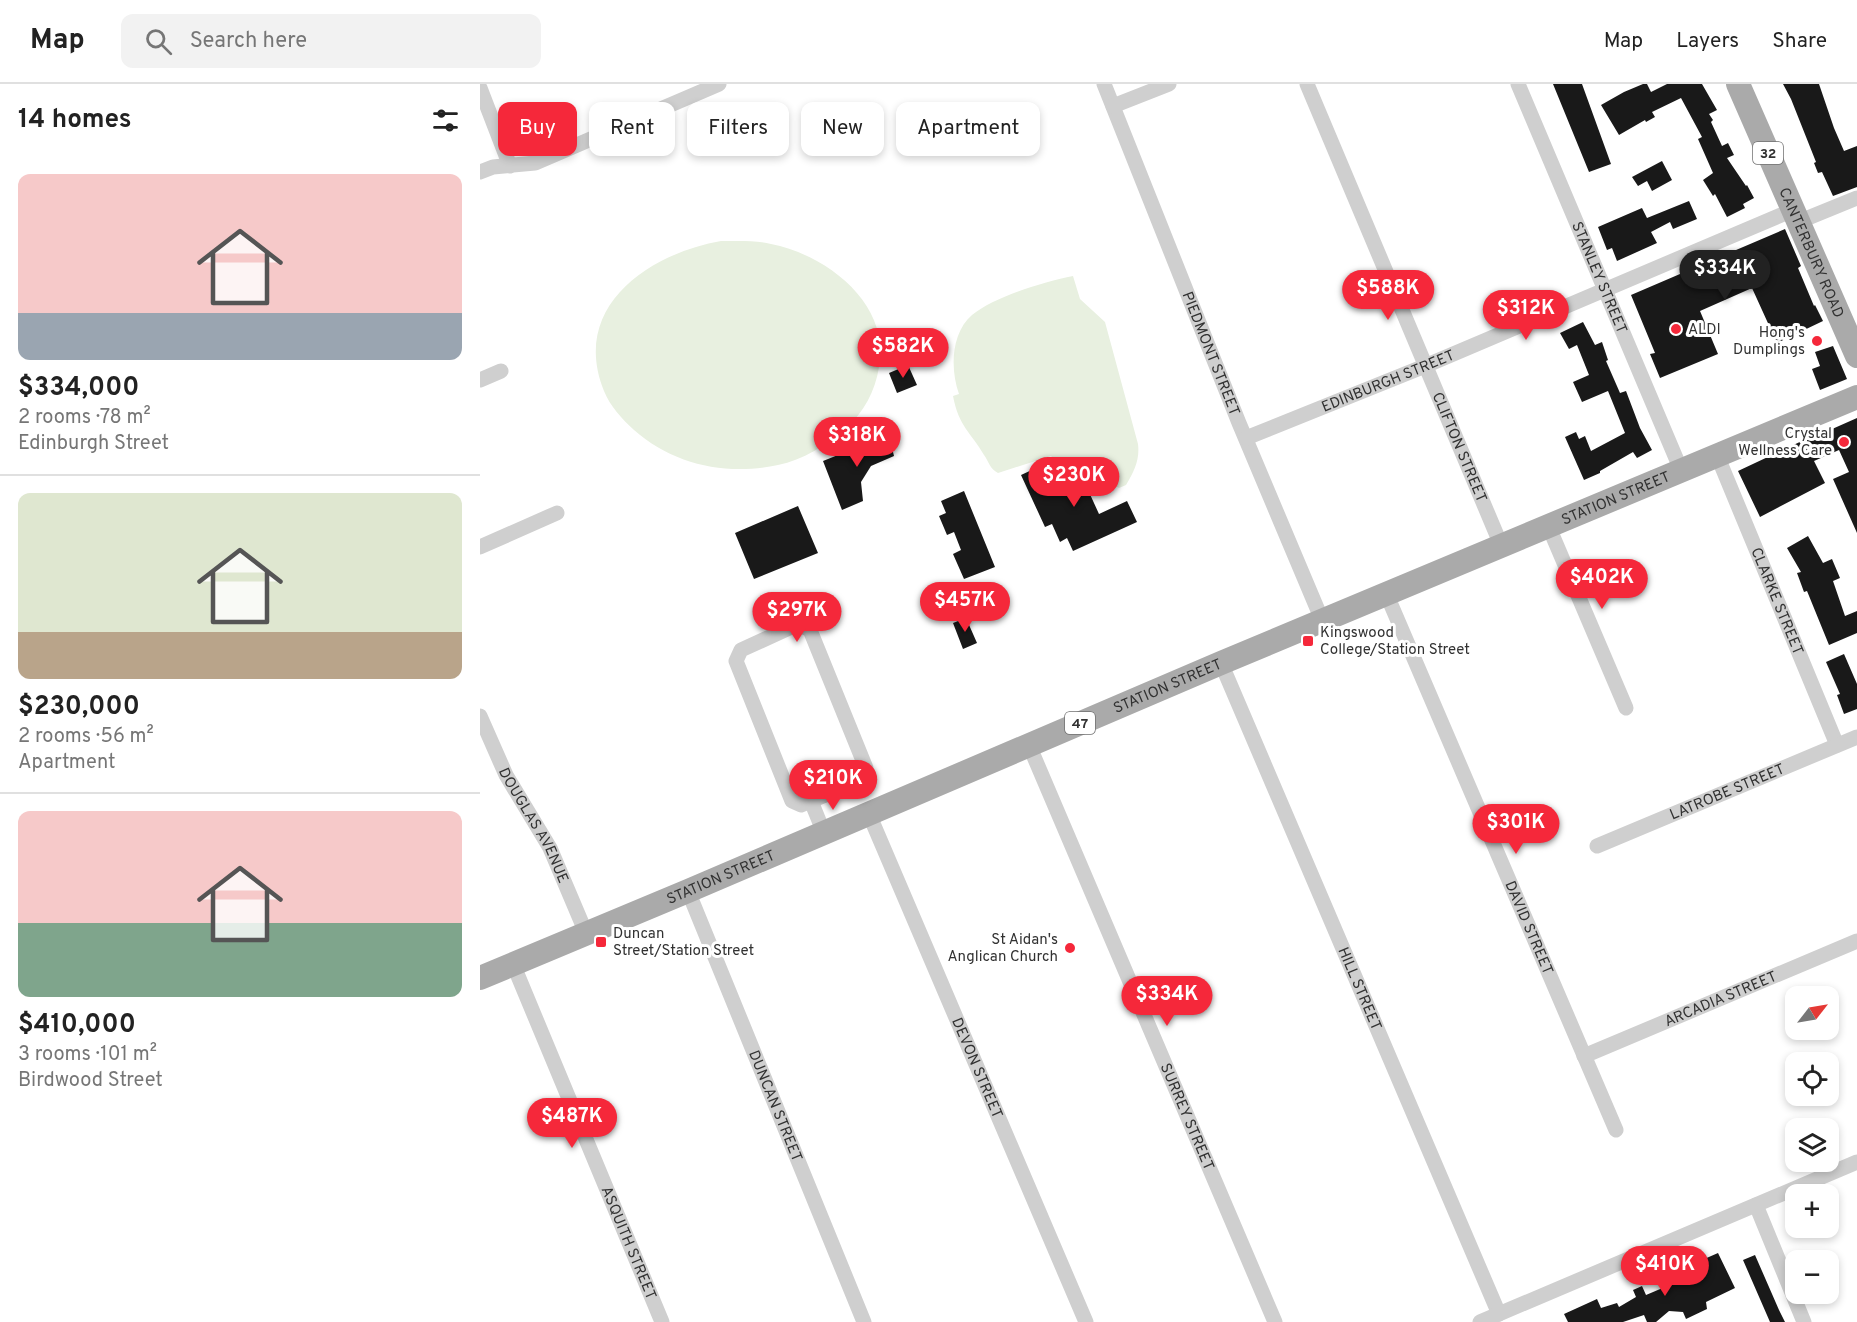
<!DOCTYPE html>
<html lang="en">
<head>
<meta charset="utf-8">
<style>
	:root { --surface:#fff; --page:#f2f2f2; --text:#222; --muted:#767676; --line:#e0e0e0; --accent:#f5283a }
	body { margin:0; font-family:Overpass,sans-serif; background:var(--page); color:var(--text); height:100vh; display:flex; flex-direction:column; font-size:22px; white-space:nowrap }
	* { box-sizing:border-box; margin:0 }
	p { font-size:20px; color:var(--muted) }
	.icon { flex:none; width:33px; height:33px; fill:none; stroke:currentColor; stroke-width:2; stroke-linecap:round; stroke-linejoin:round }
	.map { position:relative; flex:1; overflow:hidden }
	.panel { display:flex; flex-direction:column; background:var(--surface); width:480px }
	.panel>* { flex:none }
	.guide { position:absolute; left:18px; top:18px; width:570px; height:54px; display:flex; gap:12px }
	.needle { width:39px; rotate:59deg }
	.buttons { position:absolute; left:1305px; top:902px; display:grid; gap:12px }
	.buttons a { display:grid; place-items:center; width:54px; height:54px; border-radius:12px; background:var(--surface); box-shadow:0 3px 9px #0003; font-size:30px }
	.price { position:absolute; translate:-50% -51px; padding:0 14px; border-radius:21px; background:var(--accent); color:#fff; font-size:20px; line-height:39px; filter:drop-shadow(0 2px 3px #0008) }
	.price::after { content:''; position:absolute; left:50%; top:36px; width:18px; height:14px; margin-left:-9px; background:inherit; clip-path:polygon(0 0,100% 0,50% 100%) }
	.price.on { background:#222; color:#fff }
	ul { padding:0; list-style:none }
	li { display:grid; align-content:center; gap:12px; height:318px; padding:0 18px }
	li+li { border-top:2px solid var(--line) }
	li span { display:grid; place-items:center; height:186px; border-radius:12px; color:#555 }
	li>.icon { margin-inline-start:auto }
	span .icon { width:108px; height:108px; fill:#fffc; stroke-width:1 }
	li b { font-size:26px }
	h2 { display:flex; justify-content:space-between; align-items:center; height:72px; padding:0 18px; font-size:26px }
	.chip { padding:0 21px; border-radius:12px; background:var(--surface); box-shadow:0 3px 9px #0003; font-size:21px; line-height:54px }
	.chip.on { background:var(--accent); color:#fff }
	header { display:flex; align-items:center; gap:36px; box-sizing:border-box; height:84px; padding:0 30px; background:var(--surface); border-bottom:2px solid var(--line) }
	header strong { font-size:28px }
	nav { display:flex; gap:33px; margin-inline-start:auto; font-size:21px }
	.search { width:420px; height:54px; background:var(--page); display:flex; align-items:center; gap:15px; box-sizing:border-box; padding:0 21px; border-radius:12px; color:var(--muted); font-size:22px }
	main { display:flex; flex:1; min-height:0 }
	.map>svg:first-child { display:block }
	.green { fill:#e8f0e0 }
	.building { fill:#191919 }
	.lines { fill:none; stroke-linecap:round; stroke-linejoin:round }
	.minor { stroke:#cfcfcf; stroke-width:15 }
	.primary { stroke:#aaa; stroke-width:24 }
	.poi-dot { fill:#f5283a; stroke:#fff; stroke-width:2 }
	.labels { text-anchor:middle; stroke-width:6; stroke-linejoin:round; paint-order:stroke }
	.shield { fill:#fff; stroke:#707070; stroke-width:1.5 }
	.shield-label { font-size:14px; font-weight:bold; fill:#323232 }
	.street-label { font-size:15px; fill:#323232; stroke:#fff }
	.poi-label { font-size:15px; fill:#323232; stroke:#fff; text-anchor:start }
</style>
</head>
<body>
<header>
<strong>Map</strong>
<div class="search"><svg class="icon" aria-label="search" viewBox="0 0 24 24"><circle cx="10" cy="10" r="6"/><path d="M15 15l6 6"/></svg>Search here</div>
<nav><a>Map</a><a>Layers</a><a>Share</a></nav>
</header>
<main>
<section class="panel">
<h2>14 homes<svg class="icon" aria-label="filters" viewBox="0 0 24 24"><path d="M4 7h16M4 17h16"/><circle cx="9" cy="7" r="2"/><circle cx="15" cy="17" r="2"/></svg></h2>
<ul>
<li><span style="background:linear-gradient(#f6c9c9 75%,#9aa5b1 0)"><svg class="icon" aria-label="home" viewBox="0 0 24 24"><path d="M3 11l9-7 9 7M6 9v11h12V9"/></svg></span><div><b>$334,000</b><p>2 rooms · 78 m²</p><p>Edinburgh Street</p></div></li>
<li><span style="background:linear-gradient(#dfe7d0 75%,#b9a48a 0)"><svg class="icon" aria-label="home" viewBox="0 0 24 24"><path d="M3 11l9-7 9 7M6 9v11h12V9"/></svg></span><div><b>$230,000</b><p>2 rooms · 56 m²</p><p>Apartment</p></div></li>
<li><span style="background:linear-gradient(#f6c9c9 60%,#7fa58c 0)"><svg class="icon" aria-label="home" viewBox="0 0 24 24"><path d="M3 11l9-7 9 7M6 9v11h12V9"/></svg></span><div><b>$410,000</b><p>3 rooms · 101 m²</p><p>Birdwood Street</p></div></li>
</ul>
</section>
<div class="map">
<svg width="1377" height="1238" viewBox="0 0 1377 1238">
	<rect width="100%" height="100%" fill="#fff"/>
	<path class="green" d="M241 157C258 157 274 156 291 160 347 171 411 220 399 283 395 308 384 328 365 345 346 361 323 376 298 381 246 392 194 381 154 346 142 335 130 322 124 307 90 223 168 170 241 157Z
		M593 192 600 215 625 238 658 360C660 376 654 388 646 401L639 404C618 391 609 375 582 384L571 372 518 389C510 385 509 378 504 371 490 347 479 343 473 312L479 310C470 285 471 249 492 231 515 212 564 198 593 192Z"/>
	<path class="building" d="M1073 0H1102L1131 80 1109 88Z
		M1163 0H1167L1171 8 1187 0H1222L1237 26 1229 30 1233 36 1231 38 1242 62 1248 59 1254 71 1247 74 1266 102 1267 101 1274 114 1263 120 1265 124 1247 133 1235 110 1233 112 1223 96 1233 89 1218 55 1222 53 1201 14 1172 28 1175 33 1166 38 1165 36 1139 51 1121 21 1144 8Z
		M1303 0H1339L1354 44 1364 67 1377 62V103L1353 112 1342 88 1338 89 1334 79 1336 78 1311 15Z
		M1182 77 1192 96 1172 107 1167 97 1158 102 1152 93Z
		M1209 117 1217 135 1193 145 1190 138 1171 148 1177 159 1137 177 1132 164 1127 166 1118 143 1162 124 1167 134Z
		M1305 145 1321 182 1318 184 1334 222 1335 221 1343 237 1297 259 1272 204 1220 227 1238 270 1180 294 1170 270 1175 269 1151 211Z
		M1103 238 1115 261 1122 258 1128 276 1126 277 1140 309 1146 307 1160 344 1172 366 1157 374 1153 368 1120 387V389L1104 396 1085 353 1096 348 1099 355 1105 352 1111 367 1145 349 1128 307 1102 318 1093 298 1109 291 1097 261 1089 265 1080 249Z
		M1353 262 1367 295 1340 306 1332 285 1340 282 1335 268Z
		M428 281 437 301 417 309 409 289Z
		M1377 334V449L1353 395 1369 388 1359 366 1334 377 1345 399 1280 433 1258 387 1324 356 1325 357Z
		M407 344 414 372 391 382 381 398 383 417 362 426 343 377 378 363Z
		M578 384 582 392 598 384 619 430 647 417 657 438 593 467 587 454 580 458 572 440 565 443 541 391 554 385 558 394Z
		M484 407 515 483 484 495 473 470 481 466 474 448 467 451 459 432 466 429 461 417Z
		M318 422 338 469 274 495 255 449Z
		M1328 452 1343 479 1352 475 1360 494 1353 497 1365 532 1377 527V549L1349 561 1327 507 1324 508 1317 489 1321 488 1307 464Z
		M486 534 497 559 483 565 473 539Z
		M1364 570 1377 600V625L1364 630 1357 611 1360 610 1346 578Z
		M1238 1169 1255 1204 1226 1218 1227 1225 1206 1235 1203 1228 1189 1227 1176 1238H1167L1164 1231 1143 1238H1088L1084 1230 1117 1215 1121 1224 1137 1219 1139 1223 1156 1213 1153 1206 1162 1202 1166 1211 1192 1200 1189 1192 1224 1179 1222 1176Z
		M1275 1171 1299 1226 1305 1238H1290L1263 1176Z"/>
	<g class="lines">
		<g class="minor">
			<path id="s1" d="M624 0 759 339 842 536"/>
			<path id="s2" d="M827 0 1021 461"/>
			<path id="s3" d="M1038 0 1201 386"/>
			<path d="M0 4 30 82"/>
			<path d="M633 22 689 0"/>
			<path d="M0 88 13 83 55 79 239 0"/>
			<path d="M1318 138 1377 114"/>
			<path d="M0 296 21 287"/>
			<path id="s4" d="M766 354 945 282 1313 126"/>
			<path id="s5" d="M1237 371 1357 661"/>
			<path d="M1068 441 1146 624"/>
			<path d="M0 463 77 429"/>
			<path id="s6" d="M906 509 1136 1046"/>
			<path d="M318 540 330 546 386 684 384 695 321 721 312 717 256 577 261 566Z"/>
			<path id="s7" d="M741 579 1019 1230"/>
			<path id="s8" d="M0 632 26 691 70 764 106 849"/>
			<path id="s9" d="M549 661 795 1238"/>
			<path d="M331 717 344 749"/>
			<path id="s10" d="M389 730 606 1238"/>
			<path id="s11" d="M1117 762 1377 653"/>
			<path id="s12" d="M208 807 384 1238"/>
			<path id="s13" d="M33 880 182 1238"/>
			<path id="s14" d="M1104 972 1377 857"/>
			<path d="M1276 1121 1324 1238"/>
			<path d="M1000 1238 1377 1078"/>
		</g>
		<g class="primary">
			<path id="s15" d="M1258 0 1377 272"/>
			<path id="s16" d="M0 894 208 807 741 579 1377 313"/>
		</g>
	</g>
	<g class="poi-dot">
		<circle cx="1196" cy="245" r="6"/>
		<circle cx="1337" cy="257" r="6"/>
		<circle cx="1364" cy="358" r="6"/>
		<rect x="822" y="551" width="12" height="12" rx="3"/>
		<rect x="115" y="852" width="12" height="12" rx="3"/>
		<circle cx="590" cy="864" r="6"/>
	</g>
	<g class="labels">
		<g class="shield">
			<rect x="1273" y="58" width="30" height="22" rx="4.5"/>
			<rect x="585" y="628" width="30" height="22" rx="4.5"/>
		</g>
		<g class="shield-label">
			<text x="1288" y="74">32</text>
			<text x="600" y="644">47</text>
		</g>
		<g class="street-label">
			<text dy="5" stroke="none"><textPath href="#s15" startOffset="184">CANTERBURY ROAD</textPath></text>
			<text dy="5" stroke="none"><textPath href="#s3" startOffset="210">STANLEY STREET</textPath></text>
			<text dy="5" stroke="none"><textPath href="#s1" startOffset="290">PIEDMONT STREET</textPath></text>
			<text dy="5" stroke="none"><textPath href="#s4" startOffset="153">EDINBURGH STREET</textPath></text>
			<text dy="5" stroke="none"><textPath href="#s2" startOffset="394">CLIFTON STREET</textPath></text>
			<text dy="5" stroke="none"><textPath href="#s16" startOffset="1233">STATION STREET</textPath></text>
			<text dy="5" stroke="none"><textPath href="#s5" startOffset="158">CLARKE STREET</textPath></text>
			<text dy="5" stroke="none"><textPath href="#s16" startOffset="747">STATION STREET</textPath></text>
			<text dy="5" stroke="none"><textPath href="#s11" startOffset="141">LATROBE STREET</textPath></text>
			<text dy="5" stroke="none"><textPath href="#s8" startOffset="122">DOUGLAS AVENUE</textPath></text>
			<text dy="5" stroke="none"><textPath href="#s16" startOffset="261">STATION STREET</textPath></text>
			<text dy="5" stroke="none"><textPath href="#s6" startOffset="364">DAVID STREET</textPath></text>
			<text dy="5" stroke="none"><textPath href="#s7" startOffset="354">HILL STREET</textPath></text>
			<text dy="5" stroke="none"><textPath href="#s14" startOffset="148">ARCADIA STREET</textPath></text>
			<text dy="5" stroke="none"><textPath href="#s10" startOffset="276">DEVON STREET</textPath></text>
			<text dy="5" stroke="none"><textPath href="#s12" startOffset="232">DUNCAN STREET</textPath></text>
			<text dy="5" stroke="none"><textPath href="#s9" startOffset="404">SURREY STREET</textPath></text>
			<text dy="5" stroke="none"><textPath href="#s13" startOffset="302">ASQUITH STREET</textPath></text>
		</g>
		<g class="poi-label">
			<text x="1208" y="250">ALDI</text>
			<text x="1325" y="253" text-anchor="end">Hong's<tspan x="1325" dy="17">Dumplings</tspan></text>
			<text x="1352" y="354" text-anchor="end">Crystal<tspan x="1352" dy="17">Wellness Care</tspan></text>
			<text x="840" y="553">Kingswood<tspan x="840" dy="17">College/Station Street</tspan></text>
			<text x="133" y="854">Duncan<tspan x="133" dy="17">Street/Station Street</tspan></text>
			<text x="578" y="860" text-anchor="end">St Aidan's<tspan x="578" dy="17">Anglican Church</tspan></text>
		</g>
	</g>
</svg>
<div class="buttons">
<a><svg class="needle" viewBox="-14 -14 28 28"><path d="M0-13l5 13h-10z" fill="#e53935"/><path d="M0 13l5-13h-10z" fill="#767676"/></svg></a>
<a><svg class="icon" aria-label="locate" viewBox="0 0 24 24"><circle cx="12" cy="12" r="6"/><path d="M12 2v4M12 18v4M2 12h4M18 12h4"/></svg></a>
<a><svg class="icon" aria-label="layers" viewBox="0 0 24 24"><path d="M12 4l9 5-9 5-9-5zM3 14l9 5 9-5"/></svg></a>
<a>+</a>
<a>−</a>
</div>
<b class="price on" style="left:1245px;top:217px">$334K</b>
<b class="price" style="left:908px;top:237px">$588K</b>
<b class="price" style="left:1046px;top:257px">$312K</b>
<b class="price" style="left:423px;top:295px">$582K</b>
<b class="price" style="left:377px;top:384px">$318K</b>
<b class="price" style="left:594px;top:424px">$230K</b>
<b class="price" style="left:1122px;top:526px">$402K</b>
<b class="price" style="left:485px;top:549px">$457K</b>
<b class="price" style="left:317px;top:559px">$297K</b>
<b class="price" style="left:353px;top:727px">$210K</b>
<b class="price" style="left:1036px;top:771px">$301K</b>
<b class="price" style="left:687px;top:943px">$334K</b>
<b class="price" style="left:92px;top:1065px">$487K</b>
<b class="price" style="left:1185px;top:1213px">$410K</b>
<div class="guide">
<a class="chip on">Buy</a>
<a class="chip">Rent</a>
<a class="chip">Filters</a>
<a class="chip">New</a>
<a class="chip">Apartment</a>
</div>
</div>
</main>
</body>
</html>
